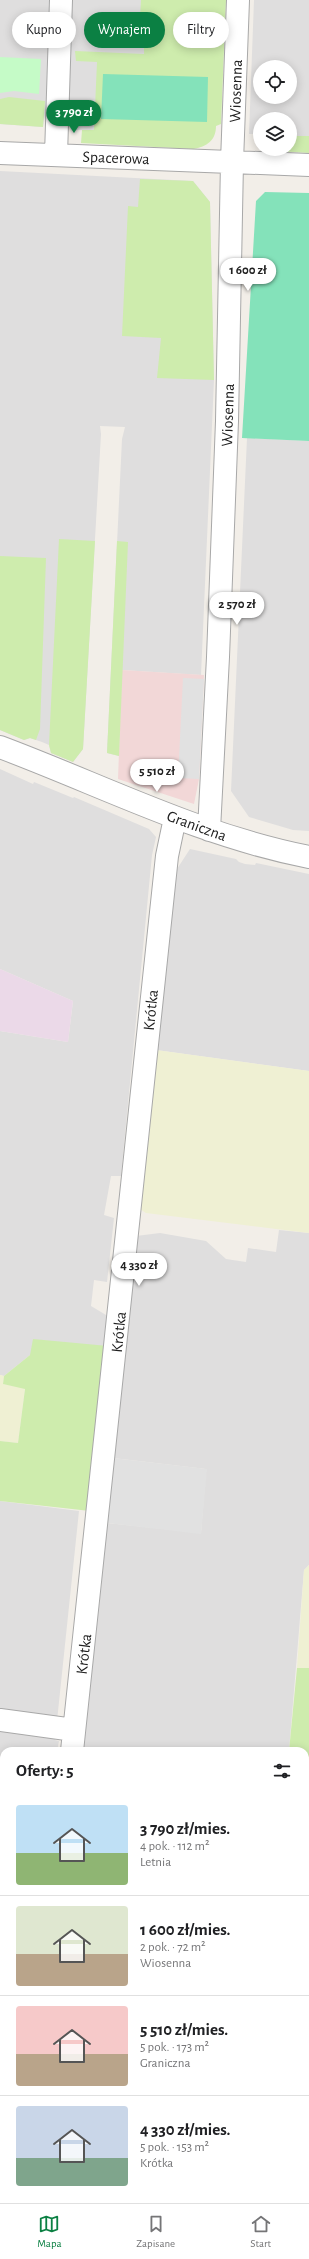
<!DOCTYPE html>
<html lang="pl">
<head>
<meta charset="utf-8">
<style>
	:root { --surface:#fff; --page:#f6f6f6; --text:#202124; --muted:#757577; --line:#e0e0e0; --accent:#0b8043 }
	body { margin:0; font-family:"Alegreya Sans",sans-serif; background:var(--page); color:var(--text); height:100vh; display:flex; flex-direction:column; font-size:15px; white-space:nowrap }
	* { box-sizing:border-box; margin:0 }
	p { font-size:13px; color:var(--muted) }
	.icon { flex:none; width:22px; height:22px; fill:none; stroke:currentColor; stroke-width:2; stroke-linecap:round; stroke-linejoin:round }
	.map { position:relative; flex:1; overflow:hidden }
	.side { position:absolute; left:0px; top:1747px; width:309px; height:456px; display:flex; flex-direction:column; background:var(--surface); border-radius:12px 12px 0 0; box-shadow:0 2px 10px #0003 }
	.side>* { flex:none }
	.guide { position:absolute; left:12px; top:12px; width:285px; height:36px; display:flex; gap:8px }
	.fabs { position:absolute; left:253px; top:60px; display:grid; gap:8px }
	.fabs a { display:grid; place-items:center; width:44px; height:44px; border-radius:50%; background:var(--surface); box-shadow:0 2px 10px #0003; font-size:20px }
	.price { position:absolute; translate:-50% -34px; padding:0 9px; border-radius:14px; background:#fff; color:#222; font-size:13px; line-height:26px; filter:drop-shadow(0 1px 2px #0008) }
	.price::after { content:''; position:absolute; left:50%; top:24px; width:12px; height:9px; margin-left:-6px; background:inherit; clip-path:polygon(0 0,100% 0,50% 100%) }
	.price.active { background:var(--accent); color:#fff }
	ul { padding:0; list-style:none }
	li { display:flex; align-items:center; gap:12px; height:100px; padding:0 16px }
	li+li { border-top:1px solid var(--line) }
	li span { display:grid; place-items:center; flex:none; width:112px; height:80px; border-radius:4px; color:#555 }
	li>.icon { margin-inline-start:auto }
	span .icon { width:48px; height:48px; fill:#fffc; stroke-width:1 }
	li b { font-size:17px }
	h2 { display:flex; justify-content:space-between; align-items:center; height:48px; padding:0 16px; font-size:17px }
	.pill { padding:0 14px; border-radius:18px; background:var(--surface); box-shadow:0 2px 10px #0003; font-size:14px; line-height:36px }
	.pill.active { background:var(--accent); color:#fff }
	.dock { display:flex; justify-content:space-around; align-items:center; height:56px; border-top:1px solid var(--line); background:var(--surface); font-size:11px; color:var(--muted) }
	.dock a { display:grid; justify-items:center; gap:2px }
	.dock .active { color:var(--accent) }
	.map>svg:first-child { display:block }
	.residential { fill:#dfdede; fill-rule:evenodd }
	.commercial { fill:#f2d7d7 }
	.industrial { fill:#ebd9e8 }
	.education { fill:#fffee3 }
	.farmland { fill:#eff0d3 }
	.grass { fill:#ceecad }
	.forest { fill:#add29b }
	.park { fill:#c5fbc7 }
	.pitch { fill:#84e2ba }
	.parking { fill:#e1e1e1 }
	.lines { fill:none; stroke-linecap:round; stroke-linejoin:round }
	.minor-casing { stroke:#a8a8a8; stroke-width:24 }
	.minor { stroke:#fff; stroke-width:22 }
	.labels { text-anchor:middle; stroke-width:4; stroke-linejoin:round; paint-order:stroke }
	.street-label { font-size:16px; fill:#212121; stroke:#fff }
</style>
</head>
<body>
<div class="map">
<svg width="309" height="2203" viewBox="0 0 309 2203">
	<rect width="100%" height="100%" fill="#f2eee8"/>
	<path class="residential" d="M0 0H219L94 130H74V113L45 111 43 127 0 124Z
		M254 0H309V136H290V119H260V134H249ZM260 67H290V97H260Z
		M0 171 193 181 210 202 214 380 201 675 122 670 119 756 107 753 122 439 125 427 100 426 101 434 83 749 73 762 51 753 49 745 42 742 30 738 24 740 0 730Z
		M247 438 309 441V831L293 830 249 817 231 791Z
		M0 769 33 784 34 782 73 798 74 797 149 829 156 837 152 855 121 1176H111L104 1215 114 1218 107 1282 94 1280 91 1306 111 1318 108 1346 30 1355 4 1376 0 1375V1031L68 1042 73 1001 0 969Z
		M190 849 236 859 239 862 245 864 255 865 256 863 309 874V1071L156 1050 175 872Z
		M279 1230 309 1233V1565L304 1570 289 1751H80L91 1647 96 1633 102 1580 99 1570 107 1523 201 1533 206 1469 113 1458 136 1236 160 1233 206 1241 226 1259 246 1262 248 1248 276 1252Z
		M0 1501 79 1511 55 1740 59 1741 57 1751H4V2199H14V2203H0Z
		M305 1767 309 1768V1928L305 1927Z
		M305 1953H309V2203L258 2201 256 2203H141V2199H305Z"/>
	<path class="commercial" d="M122 670 204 675 199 779 194 804 118 779Z"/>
	<path class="industrial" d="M0 969 73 1001 68 1042 0 1031Z"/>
	<path class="education" d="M14 2199H141V2203H14Z"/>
	<path class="farmland" d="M156 1050 309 1071V1233L146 1213 137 1207Z
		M0 1375 4 1376 3 1384 25 1388 18 1443 0 1441Z
		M309 1565V1668H297L304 1570Z"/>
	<path class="grass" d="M141 0H226L221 124 216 126C216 140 207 147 193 149L81 143 82 130H94L97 62 76 61 75 51 144 54V41H139V30H145V18H140Z
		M9 97 45 101 43 127 0 124V99Z
		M290 136H309V153L277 151 274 149H290Z
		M140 179 193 181 210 202 214 380 157 378 161 338 122 336 128 206 138 207Z
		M59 539 95 541 83 749 73 762 51 753 49 745Z
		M117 541 128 542 119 756 107 753Z
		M0 556 46 558 40 729 36 740 30 738 24 740 0 730Z
		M33 1339 108 1346 90 1511 0 1501V1441L18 1443 25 1389 3 1384 4 1376 30 1355Z
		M297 1668H309V1768L305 1767V1751H289Z"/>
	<path class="forest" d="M42 2199H129V2203H41Z"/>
	<path class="park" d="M0 57 41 59 39 94 14 91 0 93Z"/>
	<path class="pitch" d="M103 74 208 77 207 122 101 119Z
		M265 192 309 193V441L242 438 256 201Z"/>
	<path class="parking" d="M183 678 204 679 199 779 178 778Z
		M113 1458 207 1469 201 1534 107 1523Z"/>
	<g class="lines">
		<defs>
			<path id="minor" d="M0 153 309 165
				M56 155 61 0
				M0 747C104 786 198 835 309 857
				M209 830 218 657 227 421 232 162 238 0
				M0 1720 74 1730
				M72 1751 167 856 175 818
				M0 1861H4
				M305 1946H309
				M0 2179 4 2178"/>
		</defs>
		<use href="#minor" class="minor-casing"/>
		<use href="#minor" class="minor"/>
	</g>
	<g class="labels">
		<g class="street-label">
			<text transform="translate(235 91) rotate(-88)" y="6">Wiosenna</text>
			<text transform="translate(116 157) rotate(2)" y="6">Spacerowa</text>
			<text transform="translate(227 415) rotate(-88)" y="6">Wiosenna</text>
			<text transform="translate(197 825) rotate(20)" y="6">Graniczna</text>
			<text transform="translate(150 1010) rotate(-84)" y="6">Krótka</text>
			<text transform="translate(118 1332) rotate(-84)" y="6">Krótka</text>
			<text transform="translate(83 1654) rotate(-83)" y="6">Krótka</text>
		</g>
	</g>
</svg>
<div class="fabs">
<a><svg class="icon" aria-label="locate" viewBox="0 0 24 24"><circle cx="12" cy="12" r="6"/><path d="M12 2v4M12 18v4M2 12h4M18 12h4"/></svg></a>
<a><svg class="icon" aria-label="layers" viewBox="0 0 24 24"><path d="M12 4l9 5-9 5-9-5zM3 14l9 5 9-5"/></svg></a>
</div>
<b class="price active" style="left:74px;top:134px">3 790 zł</b>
<b class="price" style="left:248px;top:292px">1 600 zł</b>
<b class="price" style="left:237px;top:626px">2 570 zł</b>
<b class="price" style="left:157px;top:793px">5 510 zł</b>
<b class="price" style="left:139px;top:1287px">4 330 zł</b>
<div class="guide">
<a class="pill">Kupno</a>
<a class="pill active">Wynajem</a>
<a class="pill">Filtry</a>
</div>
<section class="side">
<h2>Oferty: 5<svg class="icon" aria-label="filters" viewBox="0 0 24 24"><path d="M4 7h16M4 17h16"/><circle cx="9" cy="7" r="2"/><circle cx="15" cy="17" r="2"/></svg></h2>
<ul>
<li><span style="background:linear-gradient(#bfe0f5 60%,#8fb573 0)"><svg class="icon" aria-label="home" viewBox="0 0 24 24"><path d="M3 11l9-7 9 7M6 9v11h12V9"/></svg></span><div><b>3 790 zł/mies.</b><p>4 pok. · 112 m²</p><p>Letnia</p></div></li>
<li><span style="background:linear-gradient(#dfe7d0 60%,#b9a48a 0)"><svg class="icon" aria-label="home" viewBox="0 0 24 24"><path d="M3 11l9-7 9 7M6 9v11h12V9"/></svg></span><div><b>1 600 zł/mies.</b><p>2 pok. · 72 m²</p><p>Wiosenna</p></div></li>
<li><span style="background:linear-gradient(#f6c9c9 60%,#b9a48a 0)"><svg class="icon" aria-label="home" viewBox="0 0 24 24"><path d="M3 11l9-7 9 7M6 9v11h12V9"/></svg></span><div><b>5 510 zł/mies.</b><p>5 pok. · 173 m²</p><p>Graniczna</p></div></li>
<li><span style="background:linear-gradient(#c9d6e8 65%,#7fa58c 0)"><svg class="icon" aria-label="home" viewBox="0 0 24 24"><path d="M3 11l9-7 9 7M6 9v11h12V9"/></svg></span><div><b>4 330 zł/mies.</b><p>5 pok. · 153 m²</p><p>Krótka</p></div></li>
</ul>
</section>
</div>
<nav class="dock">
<a class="active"><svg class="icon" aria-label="map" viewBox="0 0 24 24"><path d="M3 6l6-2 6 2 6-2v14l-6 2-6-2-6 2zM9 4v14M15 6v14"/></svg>Mapa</a>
<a><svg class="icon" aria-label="saved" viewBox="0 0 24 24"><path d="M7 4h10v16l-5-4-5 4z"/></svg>Zapisane</a>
<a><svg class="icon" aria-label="home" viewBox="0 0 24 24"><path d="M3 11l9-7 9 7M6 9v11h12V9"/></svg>Start</a>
</nav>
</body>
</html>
